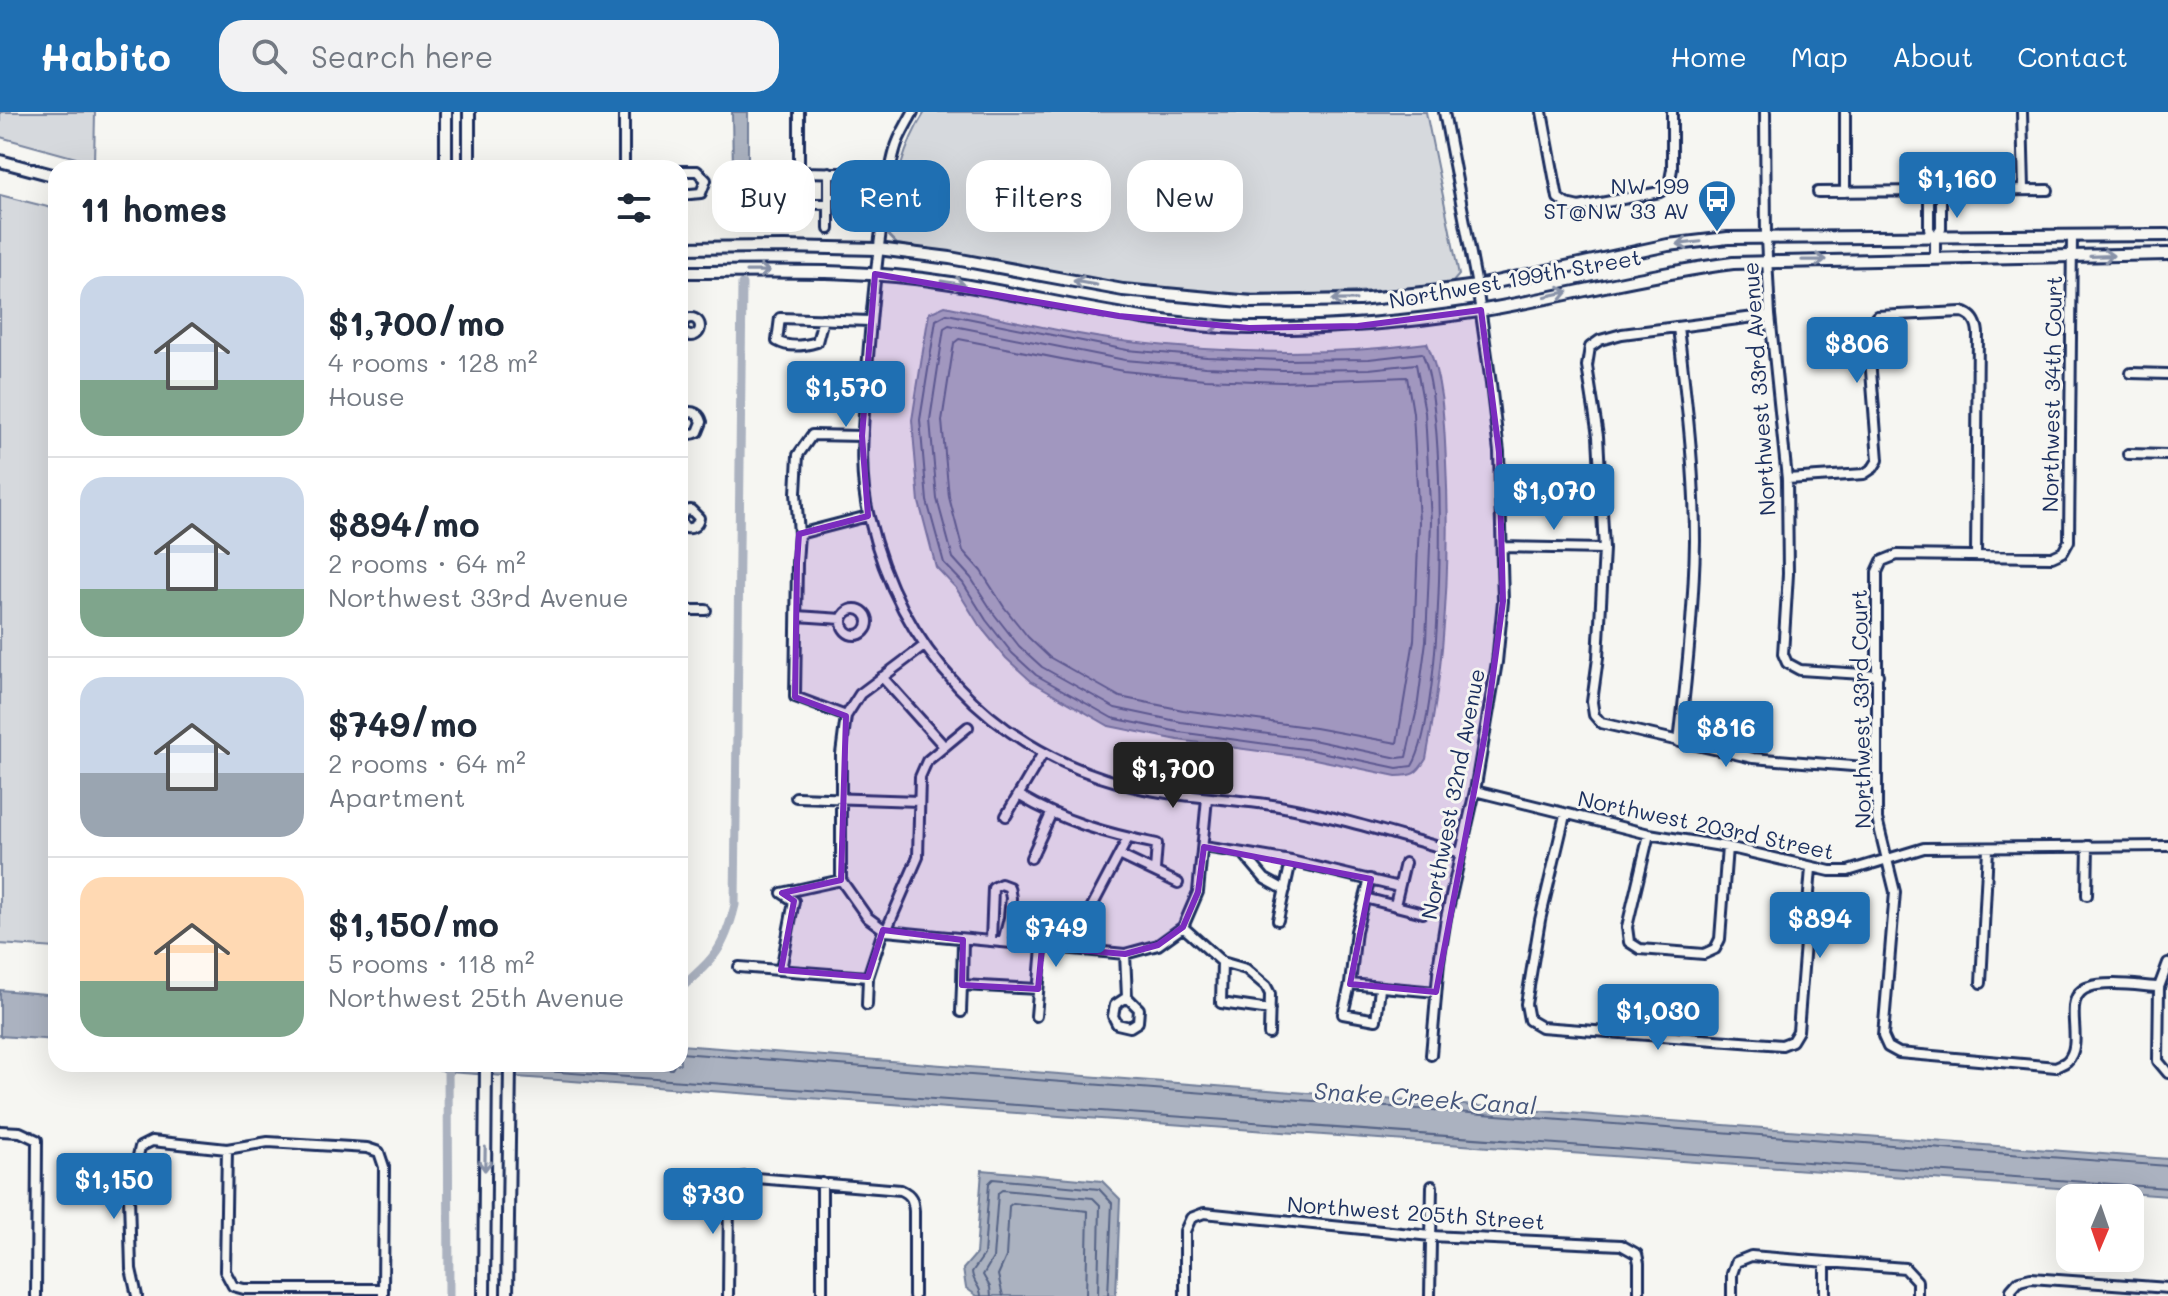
<!DOCTYPE html>
<html lang="en">
<head>
<meta charset="utf-8">
<style>
	:root { --surface:#fff; --page:#f2f2f3; --text:#1f2937; --muted:#747a83; --line:#e0e1e3; --accent:#1f6fb2 }
	body { margin:0; font-family:Mali,sans-serif; background:var(--page); color:var(--text); height:100vh; display:flex; flex-direction:column; font-size:30px; white-space:nowrap }
	* { box-sizing:border-box; margin:0 }
	p { font-size:26px; color:var(--muted) }
	.icon { flex:none; width:44px; height:44px; fill:none; stroke:currentColor; stroke-width:2; stroke-linecap:round; stroke-linejoin:round }
	.map { position:relative; flex:1; overflow:hidden }
	.panel { position:absolute; left:48px; top:48px; width:640px; height:912px; display:flex; flex-direction:column; background:var(--surface); border-radius:24px; box-shadow:0 8px 32px #0002 }
	.panel>* { flex:none }
	.top-card { position:absolute; left:712px; top:48px; width:760px; height:72px; display:flex; gap:16px }
	.needle { width:52px; rotate:182deg }
	.buttons { position:absolute; left:2056px; top:1072px; display:grid; gap:16px }
	.buttons a { display:grid; place-items:center; width:88px; height:88px; border-radius:16px; background:var(--surface); box-shadow:0 8px 32px #0002; font-size:40px }
	.price { position:absolute; translate:-50% -68px; padding:0 18px; border-radius:8px; background:var(--accent); color:#fff; font-size:26px; line-height:52px; filter:drop-shadow(0 2px 4px #0008) }
	.price::after { content:''; position:absolute; left:50%; top:48px; width:24px; height:18px; margin-left:-12px; background:inherit; clip-path:polygon(0 0,100% 0,50% 100%) }
	.price.on { background:#222; color:#fff }
	ul { padding:0; list-style:none }
	li { display:flex; align-items:center; gap:24px; height:200px; padding:0 32px }
	li+li { border-top:2px solid var(--line) }
	li span { display:grid; place-items:center; flex:none; width:224px; height:160px; border-radius:24px; color:#555 }
	li>.icon { margin-inline-start:auto }
	span .icon { width:96px; height:96px; fill:#fffc; stroke-width:1 }
	li b { font-size:34px }
	h2 { display:flex; justify-content:space-between; align-items:center; height:96px; padding:0 32px; font-size:34px }
	.pill { padding:0 28px; border-radius:24px; background:var(--surface); box-shadow:0 8px 32px #0002; font-size:28px; line-height:72px }
	.pill.on { background:var(--accent); color:#fff }
	header { display:flex; align-items:center; gap:48px; box-sizing:border-box; height:112px; padding:0 40px; background:var(--accent); color:#fff }
	header strong { font-size:38px }
	nav { display:flex; gap:44px; margin-inline-start:auto; font-size:28px }
	.search { width:560px; height:72px; background:var(--page); display:flex; align-items:center; gap:20px; box-sizing:border-box; padding:0 28px; border-radius:24px; color:var(--muted); font-size:30px }
	.map>svg:first-child { display:block }
	.green { fill:#d6d9dd; stroke:#78849e; stroke-width:2 }
	.water { fill:#abb2c0; stroke:#717e99; stroke-width:2 }
	.lines { fill:none; stroke-linecap:round; stroke-linejoin:round }
	.shore { stroke:#556385; stroke-width:2 }
	.canal { stroke:#abb2c0; stroke-width:9 }
	.minor-casing { stroke:#1b2f5e; stroke-width:14 }
	.major-casing { stroke:#1b2f5e; stroke-width:16 }
	.minor { stroke:#f6f6f2; stroke-width:8 }
	.major { stroke:#f6f6f2; stroke-width:10 }
	.oneway { stroke:#8892a8 }
	.marked { fill:#7b2cbf; fill-opacity:0.2; stroke:#7b2cbf; stroke-width:6; stroke-linejoin:round }
	.labels { text-anchor:middle; stroke-width:6; stroke-linejoin:round; paint-order:stroke }
	.poi-label { font-size:22px; fill:#1b2f5e; stroke:#f6f6f2; text-anchor:end }
	.street-label { font-size:22px; fill:#1b2f5e; stroke:#f6f6f2 }
	.water-label { font-size:24px; font-style:italic; fill:#46567b; stroke:#f6f6f2 }
</style>
</head>
<body>
<header>
<strong>Habito</strong>
<div class="search"><svg class="icon" aria-label="search" viewBox="0 0 24 24"><circle cx="10" cy="10" r="6"/><path d="M15 15l6 6"/></svg>Search here</div>
<nav><a>Home</a><a>Map</a><a>About</a><a>Contact</a></nav>
</header>
<div class="map">
<svg width="2168" height="1184" viewBox="0 0 2168 1184">
	<rect width="100%" height="100%" fill="#f6f6f2"/>
	<filter id="ink" filterUnits="userSpaceOnUse"><feTurbulence type="fractalNoise" baseFrequency=".0125" numOctaves="2"/><feDisplacementMap in="SourceGraphic" scale="16" xChannelSelector="R" yChannelSelector="G"/><feConvolveMatrix kernelMatrix="1 2 1 2 8 2 1 2 1" color-interpolation-filters="sRGB"/></filter>
	<g filter="url(#ink)">
		<path class="green" d="M0 0H95L94 51 0 25Z
			M925 0H1426L1459 163 1452 171C1354 183 1254 188 1155 176 1068 166 983 145 897 132L889 124C892 81 901 37 925 0Z
			M0 83 56 97V836L0 832Z"/>
		<path class="water" d="M732 0H748V118L734 119Z
			M945 194C1006 207 1068 222 1130 230 1229 242 1329 244 1427 231 1443 269 1444 309 1446 350 1451 450 1445 549 1426 647 1417 662 1413 664 1396 664L1310 646 1178 628 1109 614 1031 569 1006 546 979 513 956 476 936 455 919 390 912 308 929 201Z
			M0 878 56 883V928L0 924Z
			M680 933 2168 1047V1084L448 960 427 954 402 952H680Z
			M982 1058 1102 1069 1120 1087 1116 1184H977L966 1176 963 1157 976 1142Z"/>
		<g class="lines">
			<path class="shore" d="M947 202 1127 238 1207 245 1283 248 1369 247 1422 241C1449 298 1445 601 1412 654L1397 656 1311 638 1179 620 1112 606 1036 563 1012 541 986 508 963 471 944 451 927 389 920 308 936 208Z
				M949 213 1125 248 1206 255 1283 258 1369 257 1416 252 1425 300 1431 410 1426 529 1417 597 1406 645 1398 646 1313 628 1181 610 1115 596 1042 555 1019 534 994 502 971 466 953 446 937 387 930 308 944 216Z
				M959 227 1123 259 1205 267 1283 270 1407 265 1413 301 1419 410 1414 528 1397 631 1315 616 1183 598 1120 585 1049 545 1028 525 1004 495 981 459 963 439 949 385 942 309 954 231Z
				M680 941 2168 1054
				M596 952 672 957 675 952
				M517 957 2168 1076
				M981 1184C981 1175 973 1171 972 1160L984 1143 989 1071 993 1067 1099 1077 1112 1091 1108 1184
				M991 1184 990 1175 983 1163 993 1146 998 1081 1002 1078 1093 1086 1100 1093 1098 1184
				M1003 1184 998 1163 1006 1145 1009 1094 1013 1091 1088 1099 1086 1184"/>
			<path class="canal" d="M680 877C714 846 724 838 735 793L742 172
				M448 952 449 1184"/>
			<defs>
				<path id="minor" d="M624 0V56
					M913 0C907 12 898 25 895 38 889 59 886 82 883 104 875 160 870 216 866 272 863 316 858 362 869 405 900 537 991 636 1123 672 1173 686 1227 685 1279 694 1340 705 1401 725 1461 741
					M1542 0 1558 86 1566 92 1579 95 1660 80 1669 73 1672 57V0
					M1765 0 1766 126 1770 203 1787 367 1788 462 1783 542 1787 551 1800 558 1878 563
					M1845 0V80
					M2022 0 2024 77
					M680 59H697L706 68 701 81 680 83
					M799 60 856 61 889 64
					M829 60V117
					M1929 79V117L1935 126
					M1818 80 2048 78
					M775 91 829 92
					M799 92V0
					M2072 124 2069 429 2063 440 2052 445 1897 443 1882 449 1877 460V707L1895 780 1883 924 1888 935 1899 941 2056 955C2059 953 2064 952 2067 949 2087 930 2058 885 2089 875 2106 869 2140 874 2159 875
					M1935 147V126L1941 117V79
					M1770 203 1622 222 1600 228 1590 235 1587 254 1598 324 1604 437 1598 546 1592 590 1594 603 1601 611 1753 646 1877 656
					M682 215a9 9 0 1 1 18 0a9 9 0 1 1-18 0Z
					M823 207 817 230C804 234 789 236 777 229L780 206 870 209
					M1678 215C1686 286 1695 357 1695 429 1694 497 1687 563 1679 630
					M2131 261 2168 262
					M680 308 685 301C693 298 700 302 702 310L698 320C690 324 684 322 680 314
					M2128 342 2168 343
					M1787 367 1864 362 1873 356 1878 348 1868 221 1870 213 1877 204 1962 200C1973 203 1977 210 1978 221L1976 444
					M680 406 685 399 691 398 699 406C698 413 693 417 686 416L680 409
					M799 422 868 404
					M1503 435 1604 437
					M842 510a13 13 0 1 1 26 0a13 13 0 1 1-26 0Z
					M680 498H706
					M797 504 842 507
					M924 534 860 582 846 604 841 642V768L867 805 886 819 1125 842 1158 833 1183 815
					M882 565 943 633
					M846 604 795 585 797 451 799 422 796 381 798 343 812 323 862 324
					M1475 679 1649 722 1727 735 1830 759H1848L1924 736 2168 734
					M1020 684C1064 710 1108 722 1157 732L1155 758
					M796 685 919 689
					M1565 703 1540 808 1526 892 1529 908 1541 915 1782 933 1792 929 1798 919 1811 756
					M1006 704 1043 641
					M1649 722 1627 815 1629 830 1640 837 1704 842 1715 837 1720 827 1727 735
					M1204 735 1243 741 1265 767 1285 778
					M1243 741 1291 749 1399 775
					M1119 743 1178 771
					M1031 746 1051 702
					M1370 767 1356 819 1350 872 1343 902 1376 908 1380 877
					M2087 783 2088 734
					M1365 786 1423 801
					M1395 793 1405 751
					M1278 808 1291 749
					M1183 815 1222 850 1246 857 1266 874 1270 882 1269 922
					M1183 815 1198 780 1207 686
					M963 828 962 873 1038 877
					M991 829 993 776 1001 772 1009 775 1011 786 1009 806 1003 830
					M1086 838 1088 802 1128 726
					M1125 842 1127 885 1115 893 1113 904 1117 912 1130 915 1138 910 1139 897 1127 885
					M1222 850 1221 891 1270 898
					M2168 851 2159 875 2158 949 2168 961
					M739 855 868 865
					M781 858 794 789 782 781 841 768
					M1981 871 1988 737
					M1350 872 1436 880
					M867 893 868 865 883 819H886L918 745 920 665 927 649 968 615
					M961 900 962 873
					M1036 904 1042 835
					M1431 943 1439 850 1446 806 1475 679 1497 550 1503 489 1499 340 1491 272 1477 174 1444 0
					M0 1019 20 1020 37 1028 36 1184
					M227 1037 225 1159 233 1174 244 1177H383
					M137 1184 131 1157 129 1085 140 1035 152 1029 227 1037 268 1030 367 1036 379 1040 384 1055 383 1184
					M728 1184 729 1080 732 1071 744 1065 901 1078C912 1083 913 1088 914 1099V1184
					M822 1184V1071
					M1185 1184V1119L1191 1106 1204 1101 1431 1124 1621 1133 1637 1142 1639 1151V1184
					M1430 1184 1432 1074
					M1732 1184V1162L1736 1150 1751 1144 1905 1156 1917 1169V1184
					M1825 1184V1150
					M2011 1184V1178L2019 1169 2031 1166 2168 1176"/>
				<path id="major" d="M446 0V56
					M469 0V56
					M0 49 56 64
					M680 136 784 135 878 137 950 146 1123 178 1252 190 1359 188 1431 180 1477 174 1668 133 1728 126 2168 123
					M680 160C771 160 861 156 951 171 1051 187 1147 214 1249 216 1326 217 1402 211 1478 199 1563 185 1646 162 1733 151L2168 142
					M484 1184 486 952
					M507 1184 510 952"/>
			</defs>
			<use href="#minor" class="minor-casing"/>
			<use href="#major" class="major-casing"/>
			<use href="#minor" class="minor"/>
			<use href="#major" class="major"/>
		</g>
		<defs><path id="oneway-shaft" d="M-6 0H5M1.5-3L5.5 0L1.5 3" fill="none" stroke-width="1.6" stroke-linecap="round" stroke-linejoin="round" transform="scale(2)"/></defs>
		<g class="oneway">
			<use href="#oneway-shaft" transform="translate(1689 131) rotate(174)"/>
			<use href="#oneway-shaft" transform="translate(2102 144) rotate(-2)"/>
			<use href="#oneway-shaft" transform="translate(1814 148) rotate(-1)"/>
			<use href="#oneway-shaft" transform="translate(758 159) rotate(-1)"/>
			<use href="#oneway-shaft" transform="translate(953 171) rotate(9)"/>
			<use href="#oneway-shaft" transform="translate(1085 171) rotate(-170)"/>
			<use href="#oneway-shaft" transform="translate(1557 182) rotate(-12)"/>
			<use href="#oneway-shaft" transform="translate(1344 188) rotate(179)"/>
			<use href="#oneway-shaft" transform="translate(1209 213) rotate(4)"/>
			<use href="#oneway-shaft" transform="translate(485 1047) rotate(91)"/>
		</g>
	</g>
	<path class="marked" d="M875 162 1119 204 1249 216 1358 214 1481 198 1499 340 1503 489 1485 622 1436 880 1350 872 1371 767 1204 735 1198 780 1183 815 1158 833 1125 842 1042 835 1038 877 962 873 963 828 883 818 868 865 781 858 794 789 782 781 841 768 846 604 795 585 797 451 799 422 868 404 862 324Z"/>
	<defs>
		<symbol id="bus-pin" viewBox="-11 -11 22 30"><path d="M0 17L-7.5 6A9.5 9.5 0 1 1 7.5 6Z" fill="#1f6fb2" stroke="#f6f6f2"/><path d="M-5-6H5V4H4V6H2V4H-2V6H-4V4H-5ZM-3.5-4V0h7V-4ZM-3.5 1.2v1.5H-2V1.2ZM2 1.2v1.5H3.5V1.2Z" fill="#fff"/></symbol>
	</defs>
	<g fill-rule="evenodd">
		<use href="#bus-pin" x="1695" y="65" width="44" height="60"/>
	</g>
	<g class="labels">
		<g class="poi-label">
			<text x="1689" y="82">NW 199<tspan x="1689" dy="25">ST@NW 33 AV</tspan></text>
		</g>
		<g class="street-label">
			<text transform="translate(1515 167) rotate(-10)" y="8">Northwest 199th Street</text>
			<text transform="translate(1759 277) rotate(-94)" y="8">Northwest 33rd Avenue</text>
			<text transform="translate(2052 282) rotate(-89)" y="8">Northwest 34th Court</text>
			<text transform="translate(1861 597) rotate(-91)" y="8">Northwest 33rd Court</text>
			<text transform="translate(1453 682) rotate(-79)" y="8">Northwest 32nd Avenue</text>
			<text transform="translate(1706 713) rotate(12)" y="8">Northwest 203rd Street</text>
			<text transform="translate(1416 1101) rotate(4)" y="8">Northwest 205th Street</text>
		</g>
		<g class="water-label">
			<text transform="translate(1425 987) rotate(4)" y="8">Snake Creek Canal</text>
		</g>
	</g>
</svg>
<div class="buttons">
<a><svg class="needle" viewBox="-14 -14 28 28"><path d="M0-13l5 13h-10z" fill="#e53935"/><path d="M0 13l5-13h-10z" fill="#747a83"/></svg></a>
</div>
<b class="price" style="left:1957px;top:108px">$1,160</b>
<b class="price" style="left:1857px;top:273px">$806</b>
<b class="price" style="left:846px;top:317px">$1,570</b>
<b class="price" style="left:1554px;top:420px">$1,070</b>
<b class="price" style="left:1726px;top:657px">$816</b>
<b class="price on" style="left:1173px;top:698px">$1,700</b>
<b class="price" style="left:1820px;top:848px">$894</b>
<b class="price" style="left:1056px;top:857px">$749</b>
<b class="price" style="left:1658px;top:940px">$1,030</b>
<b class="price" style="left:114px;top:1109px">$1,150</b>
<b class="price" style="left:713px;top:1124px">$730</b>
<div class="top-card">
<a class="pill">Buy</a>
<a class="pill on">Rent</a>
<a class="pill">Filters</a>
<a class="pill">New</a>
</div>
<section class="panel">
<h2>11 homes<svg class="icon" aria-label="filters" viewBox="0 0 24 24"><path d="M4 7h16M4 17h16"/><circle cx="9" cy="7" r="2"/><circle cx="15" cy="17" r="2"/></svg></h2>
<ul>
<li><span style="background:linear-gradient(#c9d6e8 65%,#7fa58c 0)"><svg class="icon" aria-label="home" viewBox="0 0 24 24"><path d="M3 11l9-7 9 7M6 9v11h12V9"/></svg></span><div><b>$1,700/mo</b><p>4 rooms · 128 m²</p><p>House</p></div></li>
<li><span style="background:linear-gradient(#c9d6e8 70%,#7fa58c 0)"><svg class="icon" aria-label="home" viewBox="0 0 24 24"><path d="M3 11l9-7 9 7M6 9v11h12V9"/></svg></span><div><b>$894/mo</b><p>2 rooms · 64 m²</p><p>Northwest 33rd Avenue</p></div></li>
<li><span style="background:linear-gradient(#c9d6e8 60%,#9aa5b1 0)"><svg class="icon" aria-label="home" viewBox="0 0 24 24"><path d="M3 11l9-7 9 7M6 9v11h12V9"/></svg></span><div><b>$749/mo</b><p>2 rooms · 64 m²</p><p>Apartment</p></div></li>
<li><span style="background:linear-gradient(#ffd9b3 65%,#7fa58c 0)"><svg class="icon" aria-label="home" viewBox="0 0 24 24"><path d="M3 11l9-7 9 7M6 9v11h12V9"/></svg></span><div><b>$1,150/mo</b><p>5 rooms · 118 m²</p><p>Northwest 25th Avenue</p></div></li>
</ul>
</section>
</div>
</body>
</html>
